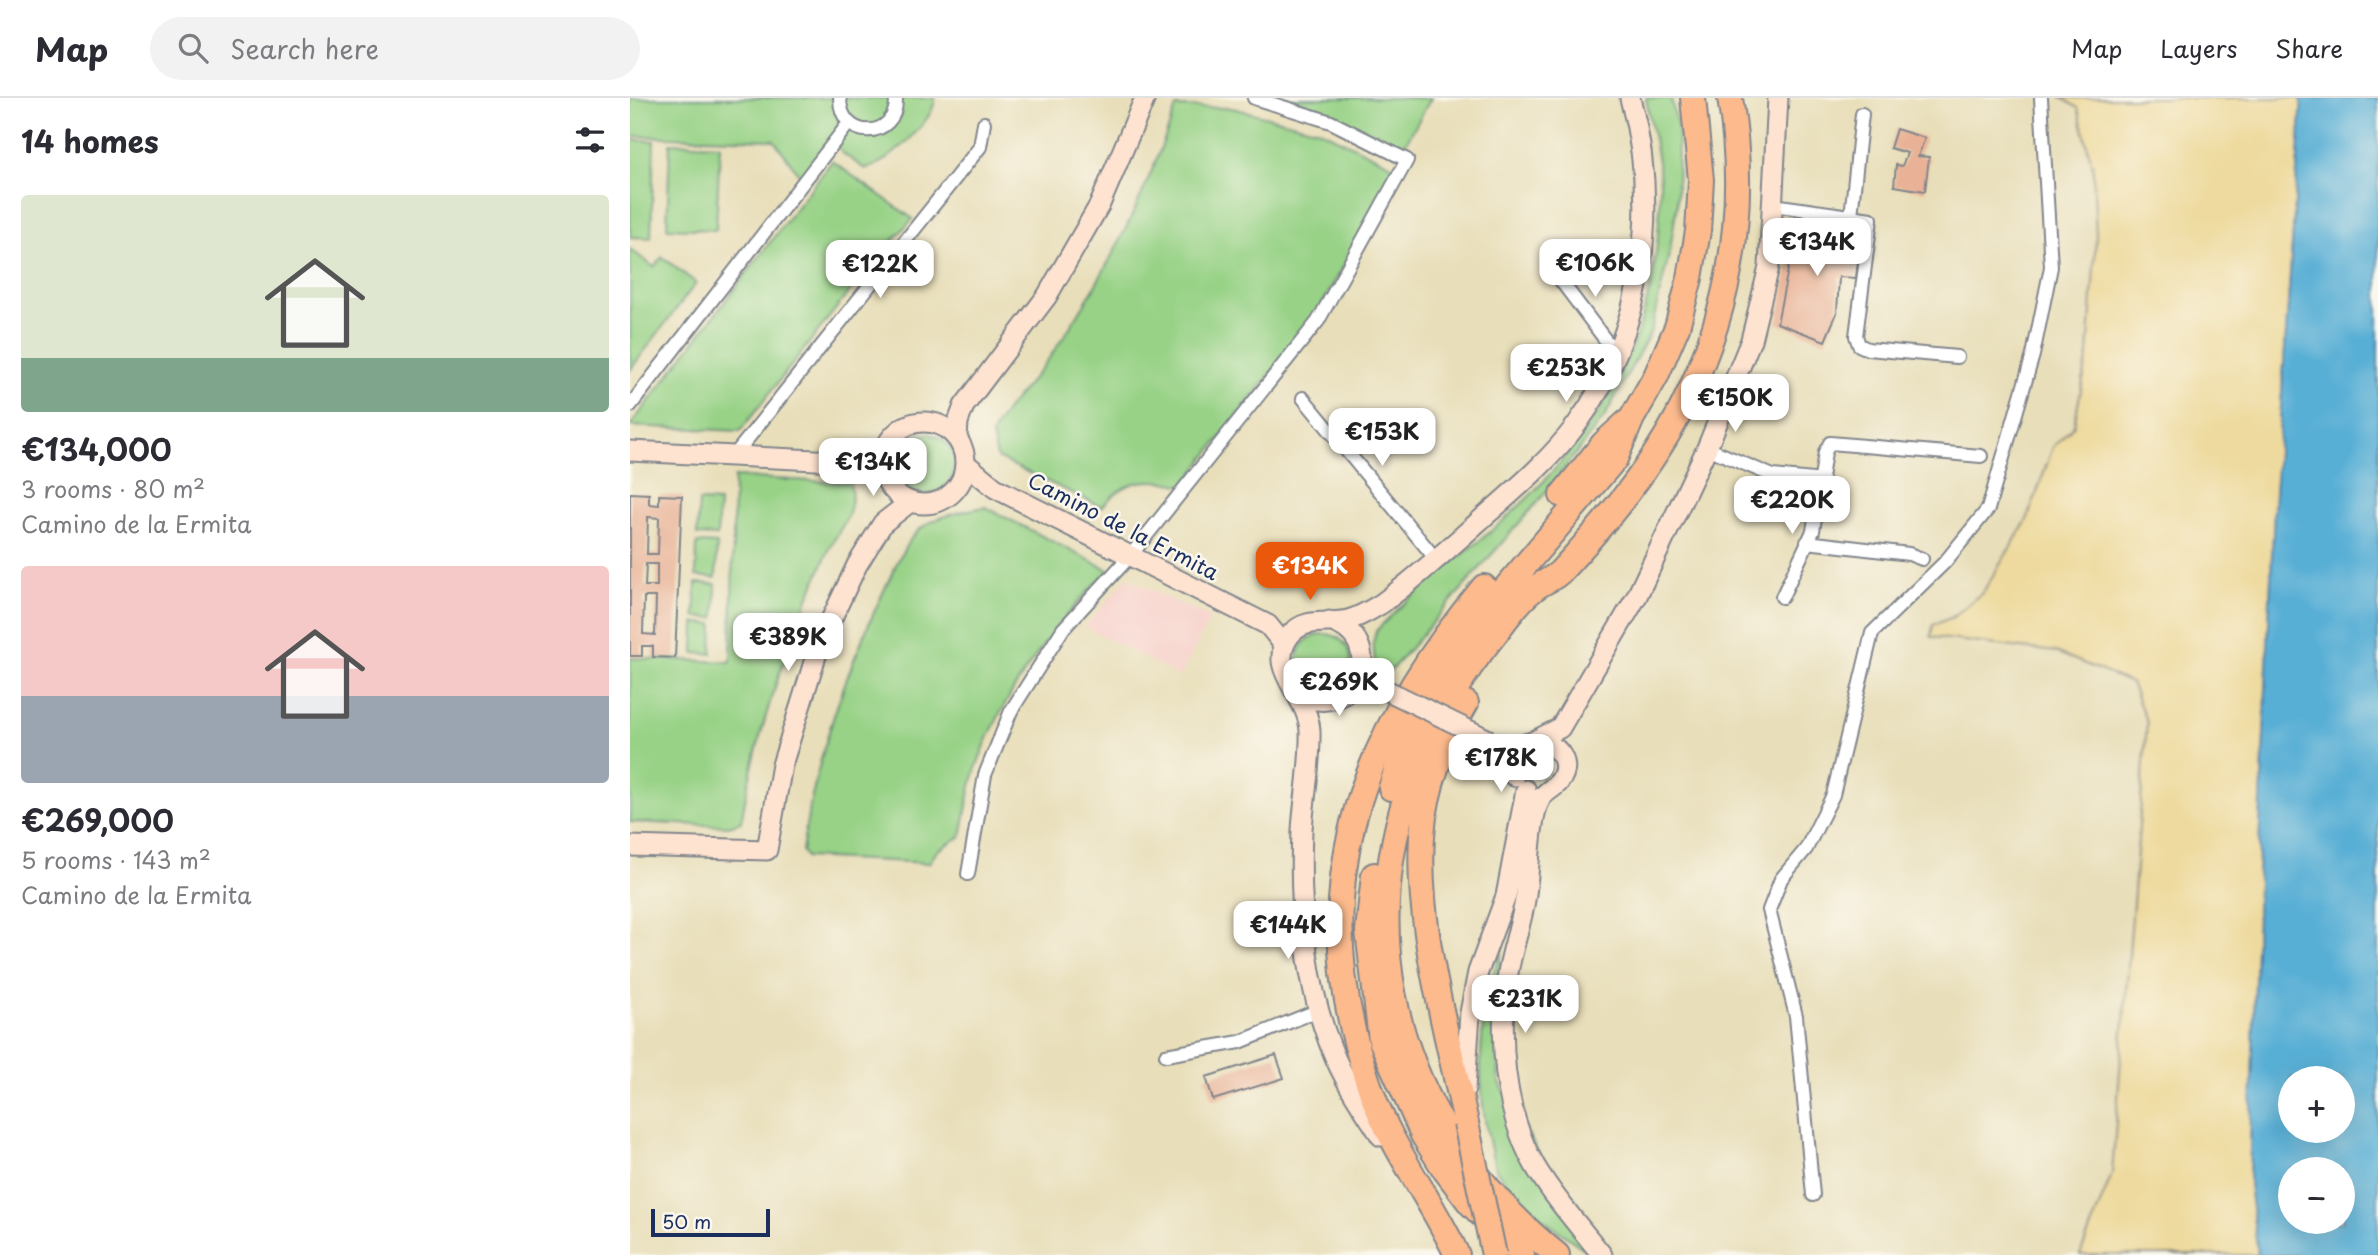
<!DOCTYPE html>
<html lang="en">
<head>
<meta charset="utf-8">
<style>
	:root { --surface:#fff; --page:#f2f2f3; --text:#2b2b33; --muted:#7c7c81; --line:#e1e1e2; --accent:#ea580c }
	body { margin:0; font-family:"Playpen Sans",sans-serif; background:var(--page); color:var(--text); height:100vh; display:flex; flex-direction:column; font-size:26px; white-space:nowrap }
	* { box-sizing:border-box; margin:0 }
	p { font-size:23px; color:var(--muted) }
	.icon { flex:none; width:38px; height:38px; fill:none; stroke:currentColor; stroke-width:2; stroke-linecap:round; stroke-linejoin:round }
	.map { position:relative; flex:1; overflow:hidden }
	.details { display:flex; flex-direction:column; background:var(--surface); width:630px }
	.details>* { flex:none }
	.fabs { position:absolute; left:1648px; top:968px; display:grid; gap:14px }
	.fabs a { display:grid; place-items:center; width:77px; height:77px; border-radius:50%; background:var(--surface); box-shadow:0 7px 28px #0002; font-size:35px }
	.scale { position:absolute; left:21px; bottom:18px; width:119px; box-sizing:border-box; padding-left:7px; border:4px solid #1b2f5e; border-top:0; font-size:19px; line-height:24px; white-space:nowrap; color:#1b2f5e; -webkit-text-stroke:5px #fbf7ec; paint-order:stroke }
	.price { position:absolute; translate:-50% -60px; padding:0 16px; border-radius:14px; background:#fff; color:#222; font-size:23px; line-height:46px; filter:drop-shadow(0 2px 4px #0008) }
	.price::after { content:''; position:absolute; left:50%; top:42px; width:21px; height:16px; margin-left:-10px; background:inherit; clip-path:polygon(0 0,100% 0,50% 100%) }
	.price.selected { background:var(--accent); color:#fff }
	ul { padding:0; list-style:none }
	li { display:grid; align-content:center; gap:14px; height:371px; padding:0 21px }
	li span { display:grid; place-items:center; height:217px; border-radius:7px; color:#555 }
	li>.icon { margin-inline-start:auto }
	span .icon { width:126px; height:126px; fill:#fffc; stroke-width:1 }
	li b { font-size:30px }
	h2 { display:flex; justify-content:space-between; align-items:center; height:84px; padding:0 21px; font-size:30px }
	header { display:flex; align-items:center; gap:42px; box-sizing:border-box; height:98px; padding:0 35px; background:var(--surface); border-bottom:2px solid var(--line) }
	header strong { font-size:33px }
	nav { display:flex; gap:38px; margin-inline-start:auto; font-size:24px }
	.search { width:490px; height:63px; background:var(--page); display:flex; align-items:center; gap:18px; box-sizing:border-box; padding:0 24px; border-radius:38px; color:var(--muted); font-size:26px }
	main { display:flex; flex:1; min-height:0 }
	.map>svg:first-child { display:block }
	.built { fill:#f7d0ca }
	.green { fill:#97d286; stroke:#598072; stroke-width:2 }
	.sand { fill:#eeda9e; stroke:#84847e; stroke-width:2 }
	.water { fill:#58afd5; stroke:#3a6f9a; stroke-width:2; fill-rule:evenodd }
	.building { fill:#e9b296; fill-rule:evenodd }
	.lines { fill:none; stroke-linecap:round; stroke-linejoin:round }
	.street-casing { stroke:#82868c; stroke-width:16 }
	.secondary-casing { stroke:#82868c; stroke-width:23 }
	.highway-casing { stroke:#82868c; stroke-width:28 }
	.street { stroke:#fff; stroke-width:12 }
	.secondary { stroke:#fee3d1; stroke-width:19 }
	.highway { stroke:#fcba8d; stroke-width:24 }
	.secondary-bridge-casing { stroke:#82868c; stroke-width:23; stroke-linecap:butt }
	.highway-bridge-casing { stroke:#82868c; stroke-width:28; stroke-linecap:butt }
	.secondary-bridge { stroke:#fee3d1; stroke-width:19 }
	.highway-bridge { stroke:#fcba8d; stroke-width:24 }
	.labels { text-anchor:middle; stroke-width:5; stroke-linejoin:round; paint-order:stroke }
	.street-label { font-size:21px; fill:#1b2f5e; stroke:#fbf7ec }
</style>
</head>
<body>
<header>
<strong>Map</strong>
<div class="search"><svg class="icon" aria-label="search" viewBox="0 0 24 24"><circle cx="10" cy="10" r="6"/><path d="M15 15l6 6"/></svg>Search here</div>
<nav><a>Map</a><a>Layers</a><a>Share</a></nav>
</header>
<main>
<section class="details">
<h2>14 homes<svg class="icon" aria-label="filters" viewBox="0 0 24 24"><path d="M4 7h16M4 17h16"/><circle cx="9" cy="7" r="2"/><circle cx="15" cy="17" r="2"/></svg></h2>
<ul>
<li><span style="background:linear-gradient(#dfe7d0 75%,#7fa58c 0)"><svg class="icon" aria-label="home" viewBox="0 0 24 24"><path d="M3 11l9-7 9 7M6 9v11h12V9"/></svg></span><div><b>€134,000</b><p>3 rooms · 80 m²</p><p>Camino de la Ermita</p></div></li>
<li><span style="background:linear-gradient(#f6c9c9 60%,#9aa5b1 0)"><svg class="icon" aria-label="home" viewBox="0 0 24 24"><path d="M3 11l9-7 9 7M6 9v11h12V9"/></svg></span><div><b>€269,000</b><p>5 rooms · 143 m²</p><p>Camino de la Ermita</p></div></li>
</ul>
</section>
<div class="map">
<svg width="1748" height="1157" viewBox="0 0 1748 1157">
	<rect width="100%" height="100%" fill="#fbf7ec"/>
	<filter id="ink" filterUnits="userSpaceOnUse"><feTurbulence type="fractalNoise" baseFrequency=".0143" numOctaves="2"/><feDisplacementMap in="SourceGraphic" scale="14" xChannelSelector="R" yChannelSelector="G"/><feConvolveMatrix kernelMatrix="1 2 1 2 8 2 1 2 1" color-interpolation-filters="sRGB"/></filter>
	<filter id="wash" filterUnits="userSpaceOnUse"><feTurbulence type="fractalNoise" baseFrequency=".00686" numOctaves="4" result="noise"/><feDisplacementMap in="SourceGraphic" scale="28" xChannelSelector="R" yChannelSelector="G"/><feGaussianBlur stdDeviation="1.57" result="paint"/><feColorMatrix in="noise" values="0 0 0 0 0 0 0 0 0 0 0 0 0 0 0 0 0 1.4 0 .05"/><feComposite in="paint" operator="in"/></filter>
	<g filter="url(#wash)">
		<rect width="100%" height="100%" fill="#e8deb9"/>
		<path class="built" d="M497 480 580 520 550 579 455 529Z"/>
		<path class="green" d="M0 0H305V3C299 27 258 66 235 71L211 54 207 45 173 82 144 42 0 38Z
			M656 0H801L772 52 686 9Z
			M1016 0H1041L1048 32 1047 106 1040 152 1021 233 975 318 910 401 756 578 746 573 743 545 746 533C784 492 832 459 874 422 980 327 1032 227 1030 84 1029 56 1020 27 1016 0Z
			M546 9 602 10 690 32 768 70 687 216 553 388C519 379 496 380 472 409L367 360 362 337C372 311 406 280 422 256 475 180 516 96 546 9Z
			M0 42 24 43 21 140 0 139Z
			M40 45 90 47 86 132 37 130Z
			M202 63 283 121 244 162 110 333 0 328Z
			M0 151 24 169 32 159 66 185 0 272Z
			M265 366a30 30 0 1 1 60 0a30 30 0 1 1-60 0Z
			M104 379 220 385C227 417 210 427 198 454 159 542 127 629 111 724L99 728 0 724V560L101 564Z
			M69 403 89 404 87 438 67 437Z
			M355 409 479 472C423 527 373 595 346 670 339 691 336 716 331 738L307 753 299 765 176 759 172 753C185 661 217 570 257 486 266 467 277 439 294 428 310 417 337 412 355 409Z
			M67 445 87 446 86 480 66 478Z
			M66 485 86 486 85 520 65 519Z
			M65 525 83 526 82 556 64 555Z
			M667 563a27 27 0 1 1 54 0a27 27 0 1 1-54 0Z
			M897 668a11 11 0 1 1 22 0a11 11 0 1 1-22 0Z
			M872 851 865 919 869 983 964 1157C931 1136 889 1106 867 1073 863 1066 862 1055 860 1047 845 986 848 910 872 851Z"/>
		<path class="sand" d="M1432 0H1672L1644 411 1629 749 1619 1086 1628 1157H1450L1482 1076 1517 625 1501 585 1426 554 1301 539 1303 527 1323 519 1353 494 1397 422 1423 349 1444 327 1458 257 1466 139 1463 71 1448 10Z"/>
		<path class="water" d="M1672 0H1748V1157H1628L1619 1086 1629 749 1644 411ZM1661 980H1713V1032H1661ZM1661 1071H1713V1124H1661Z"/>
		<g id="blocks">
			<path class="building" d="M1266 31 1295 40 1288 58 1299 59 1295 93 1264 88 1266 67 1272 68 1277 55 1260 50Z
				M1162 125 1231 136 1226 180 1209 179 1207 215 1195 243 1147 225 1161 157Z
				M0 395 19 396V406L29 407V397L52 398 45 560 23 559V548H12V558H0ZM18 419 29 420 28 456H17ZM16 466H27V488H15ZM14 499H26L25 537 13 536Z
				M646 957 654 980 583 1002 576 979Z"/>
		</g>
	</g>
	<g filter="url(#ink)">
		<use href="#blocks" fill-opacity="0" stroke="#82868c" stroke-width="2"/>
		<g class="lines">
			<defs>
				<path id="street" d="M210 0C210 44 268 42 266 0
					M1143 107 1241 121 1226 238 1229 247 1238 251 1327 259
					M1221 118 1232 16
					M919 167 986 256
					M673 300 805 460
					M0 308 219 25
					M1077 350 1143 378 1193 383
					M103 359 350 49 354 25
					M1177 444 1279 456 1292 461
					M1152 499 1183 433 1195 354 1200 345 1351 358
					M338 776 355 677 381 613 433 531 501 457 688 223 777 62 701 24 624 0
					M536 957 610 944 689 912
					M1183 1097 1166 918 1139 812 1151 781 1176 751 1203 697 1242 535 1315 464 1358 411 1403 257 1421 169 1411 0"/>
				<path id="secondary" d="M253 365a41 41 0 1 1 82 0a41 41 0 1 1-82 0Z
					M327 340 328 324 334 308 417 198 470 106 515 0
					M0 353 227 364 253 372
					M335 365 365 390 638 527 651 543 653 551
					M668 595C726 628 761 540 699 523
					M904 643 930 630 1007 498 1077 350 1121 242 1139 169 1148 0
					M867 646 884 678
					M882 673C883 620 955 649 929 684 923 691 914 694 910 702 899 721 900 778 895 802 891 827 882 851 878 875 868 937 873 1012 905 1068 924 1100 949 1128 972 1157
					M0 748 137 752 152 667 190 545 227 467 253 425 280 404
					M835 991 840 915 848 874 876 798 896 692
					M751 1038C733 1010 714 983 702 952 674 883 669 806 672 732 674 700 681 666 680 633 678 595 634 572 660 537 676 518 697 527 718 522 730 519 741 512 751 506 784 482 816 453 846 426 882 394 919 364 947 326 1015 233 1030 109 1000 0"/>
				<path id="highway" d="M932 397 974 345 996 325
					M836 605C816 639 800 680 794 719 781 813 817 933 836 1025
					M761 690 777 636 809 577 847 524 985 361 1002 320 1026 278 1047 229 1060 180 1068 133 1071 82 1063 0
					M744 777 738 833 751 942 793 1037 815 1072 840 1105 892 1157
					M827 1157C801 1101 762 1051 741 993 671 797 725 643 854 489
					M927 1157C724 993 701 738 865 536 876 521 889 502 904 491 912 484 924 481 931 473 976 424 1023 368 1053 308 1102 210 1118 108 1100 0"/>
			</defs>
			<use href="#street" class="street-casing"/>
			<use href="#secondary" class="secondary-casing"/>
			<use href="#highway" class="highway-casing"/>
			<use href="#street" class="street"/>
			<use href="#secondary" class="secondary"/>
			<use href="#highway" class="highway"/>
			<defs>
				<path id="secondary-bridge" d="M750 589 859 642"/>
				<path id="highway-bridge" d="M836 1025 864 1157"/>
			</defs>
			<use href="#secondary-bridge" class="secondary-bridge-casing"/>
			<use href="#highway-bridge" class="highway-bridge-casing"/>
			<use href="#secondary-bridge" class="secondary-bridge"/>
			<use href="#highway-bridge" class="highway-bridge"/>
		</g>
	</g>
	<g class="labels">
		<g class="street-label">
			<text transform="translate(493 429) rotate(27)" y="7">Camino de la Ermita</text>
		</g>
	</g>
</svg>
<div class="fabs">
<a>+</a>
<a>−</a>
</div>
<div class="scale">50 m</div>
<b class="price" style="left:1187px;top:180px">€134K</b>
<b class="price" style="left:965px;top:201px">€106K</b>
<b class="price" style="left:250px;top:202px">€122K</b>
<b class="price" style="left:936px;top:306px">€253K</b>
<b class="price" style="left:1105px;top:336px">€150K</b>
<b class="price" style="left:752px;top:370px">€153K</b>
<b class="price" style="left:243px;top:400px">€134K</b>
<b class="price" style="left:1162px;top:438px">€220K</b>
<b class="price selected" style="left:680px;top:504px">€134K</b>
<b class="price" style="left:158px;top:575px">€389K</b>
<b class="price" style="left:709px;top:620px">€269K</b>
<b class="price" style="left:871px;top:696px">€178K</b>
<b class="price" style="left:658px;top:863px">€144K</b>
<b class="price" style="left:895px;top:937px">€231K</b>
</div>
</main>
</body>
</html>
